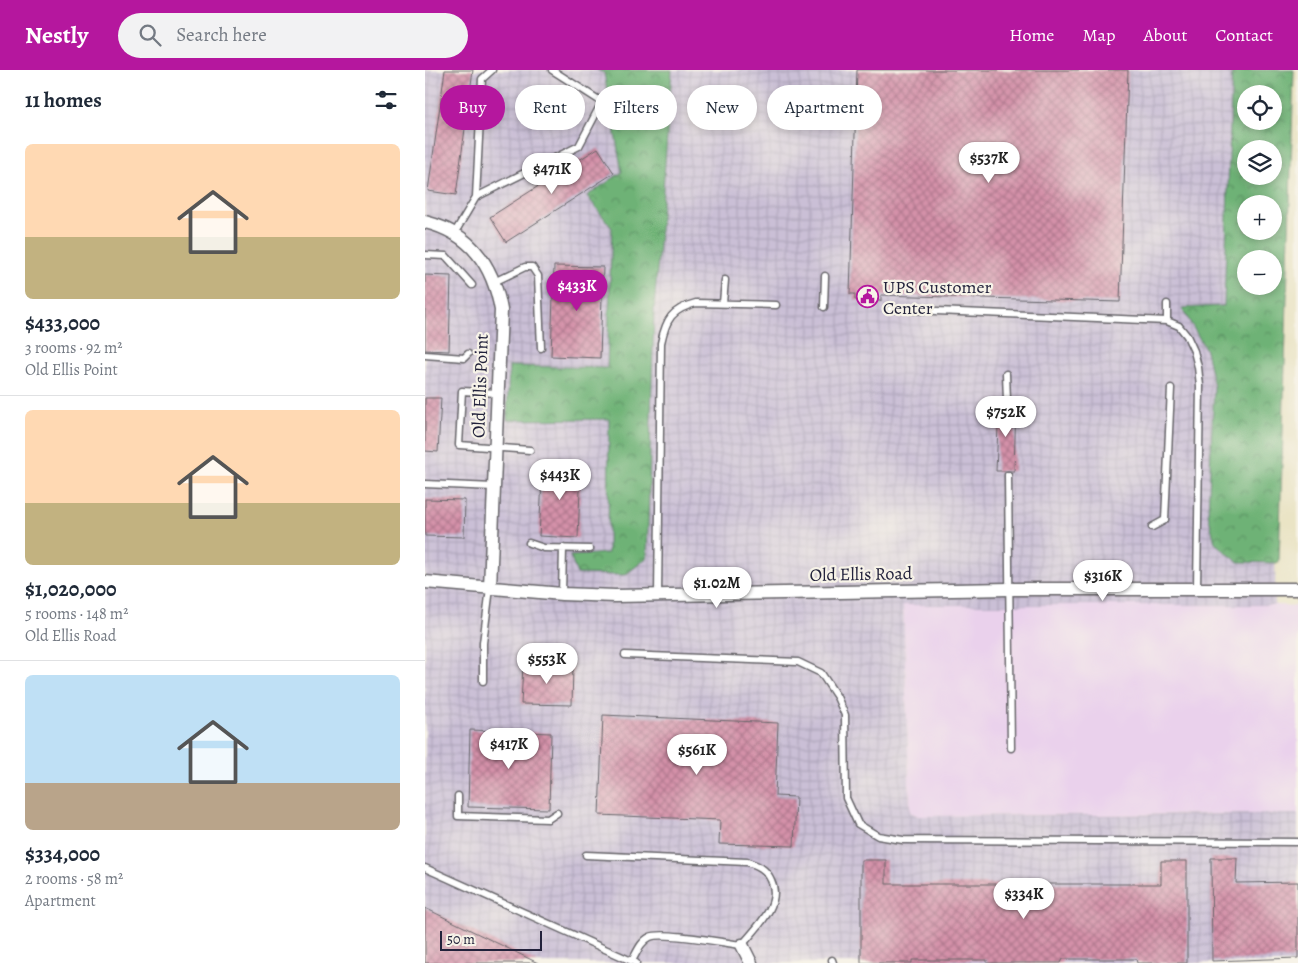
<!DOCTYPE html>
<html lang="en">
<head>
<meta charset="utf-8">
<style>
	:root { --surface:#fff; --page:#f2f2f3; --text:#1f2937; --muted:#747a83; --line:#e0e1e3; --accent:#b5179e }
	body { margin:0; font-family:Alegreya,serif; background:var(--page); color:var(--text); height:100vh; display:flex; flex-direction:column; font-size:19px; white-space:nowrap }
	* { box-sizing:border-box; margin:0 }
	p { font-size:16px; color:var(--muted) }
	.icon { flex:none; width:28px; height:28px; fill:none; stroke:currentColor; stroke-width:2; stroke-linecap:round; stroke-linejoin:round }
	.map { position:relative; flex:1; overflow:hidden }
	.sheet { display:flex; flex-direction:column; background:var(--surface); width:425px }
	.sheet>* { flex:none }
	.top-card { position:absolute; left:15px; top:15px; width:475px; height:45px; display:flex; gap:10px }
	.controls { position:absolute; left:812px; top:15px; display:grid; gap:10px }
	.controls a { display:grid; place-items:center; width:45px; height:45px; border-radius:50%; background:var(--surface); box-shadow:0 2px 8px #0003; font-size:25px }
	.scale { position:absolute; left:15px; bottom:12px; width:102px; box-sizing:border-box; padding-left:5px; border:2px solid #22223b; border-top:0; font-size:14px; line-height:18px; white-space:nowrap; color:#22223b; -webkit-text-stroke:4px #f7f3e8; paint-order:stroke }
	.price { position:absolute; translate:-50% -42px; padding:0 11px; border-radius:18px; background:#fff; color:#222; font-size:16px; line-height:32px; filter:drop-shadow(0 1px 2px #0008) }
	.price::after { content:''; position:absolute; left:50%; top:30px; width:15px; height:11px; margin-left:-8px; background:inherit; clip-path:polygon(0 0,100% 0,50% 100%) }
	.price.selected { background:var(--accent); color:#fff }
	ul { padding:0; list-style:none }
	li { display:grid; align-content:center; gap:10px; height:265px; padding:0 25px }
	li+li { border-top:1px solid var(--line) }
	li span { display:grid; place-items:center; height:155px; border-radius:8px; color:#555 }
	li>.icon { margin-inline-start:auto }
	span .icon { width:90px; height:90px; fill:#fffc; stroke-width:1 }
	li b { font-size:21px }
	h2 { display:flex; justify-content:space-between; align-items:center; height:60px; padding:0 25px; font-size:21px }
	.pill { padding:0 18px; border-radius:22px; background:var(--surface); box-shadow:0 2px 8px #0003; font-size:18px; line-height:45px }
	.pill.selected { background:var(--accent); color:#fff }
	header { display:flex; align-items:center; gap:30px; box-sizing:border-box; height:70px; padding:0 25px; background:var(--accent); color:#fff }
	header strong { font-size:24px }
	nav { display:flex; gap:28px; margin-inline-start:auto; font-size:18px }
	.search { width:350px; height:45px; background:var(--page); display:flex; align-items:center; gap:12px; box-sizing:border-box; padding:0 18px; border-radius:28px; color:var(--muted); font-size:19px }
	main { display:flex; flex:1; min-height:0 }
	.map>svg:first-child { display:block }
	.built { fill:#ead1ec }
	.industrial { fill:url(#industrial-grid); fill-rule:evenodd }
	.forest { fill:url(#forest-crowns); stroke:#486a58; fill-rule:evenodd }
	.building { fill:url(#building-cross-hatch) }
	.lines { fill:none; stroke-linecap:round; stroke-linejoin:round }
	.service-casing { stroke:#68666b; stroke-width:9 }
	.minor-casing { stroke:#68666b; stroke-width:15 }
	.service { stroke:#fff; stroke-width:6 }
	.minor { stroke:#fff; stroke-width:12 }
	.labels { text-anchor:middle; stroke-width:4.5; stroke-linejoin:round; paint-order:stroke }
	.poi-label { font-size:18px; fill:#22223b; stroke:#f7f3e8; text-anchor:start }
	.street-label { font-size:18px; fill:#22223b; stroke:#f7f3e8 }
</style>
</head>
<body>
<header>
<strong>Nestly</strong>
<div class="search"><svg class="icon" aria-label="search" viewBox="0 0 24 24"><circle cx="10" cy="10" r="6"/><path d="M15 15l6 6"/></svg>Search here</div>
<nav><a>Home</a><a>Map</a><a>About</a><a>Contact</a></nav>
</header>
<main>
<section class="sheet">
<h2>11 homes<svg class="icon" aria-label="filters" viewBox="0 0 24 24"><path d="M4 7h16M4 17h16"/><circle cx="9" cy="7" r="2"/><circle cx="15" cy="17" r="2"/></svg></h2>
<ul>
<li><span style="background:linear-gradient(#ffd9b3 60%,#c2b280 0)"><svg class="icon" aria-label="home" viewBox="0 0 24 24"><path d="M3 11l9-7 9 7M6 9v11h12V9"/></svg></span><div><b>$433,000</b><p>3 rooms · 92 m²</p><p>Old Ellis Point</p></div></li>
<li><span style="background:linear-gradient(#ffd9b3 60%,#c2b280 0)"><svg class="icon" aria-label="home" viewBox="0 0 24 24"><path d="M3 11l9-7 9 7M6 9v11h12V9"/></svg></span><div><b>$1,020,000</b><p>5 rooms · 148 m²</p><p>Old Ellis Road</p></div></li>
<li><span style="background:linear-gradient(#bfe0f5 70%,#b9a48a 0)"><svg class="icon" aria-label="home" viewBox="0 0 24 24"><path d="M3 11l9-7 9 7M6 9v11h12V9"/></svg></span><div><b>$334,000</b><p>2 rooms · 58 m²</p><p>Apartment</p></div></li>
</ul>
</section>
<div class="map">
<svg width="873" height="893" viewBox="0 0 873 893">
	<defs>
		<pattern id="industrial-grid" width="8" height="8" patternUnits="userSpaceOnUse" patternTransform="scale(1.25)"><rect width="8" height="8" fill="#cabfd6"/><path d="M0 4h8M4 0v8" fill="none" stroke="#ada4b9"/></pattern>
		<pattern id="forest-crowns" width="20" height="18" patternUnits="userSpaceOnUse" patternTransform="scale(1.25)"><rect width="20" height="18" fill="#6eb276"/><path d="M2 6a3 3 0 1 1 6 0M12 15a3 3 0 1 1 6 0" fill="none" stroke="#5a9062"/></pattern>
		<pattern id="building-cross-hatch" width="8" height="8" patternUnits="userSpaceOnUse" patternTransform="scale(1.25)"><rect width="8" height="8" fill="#d491a9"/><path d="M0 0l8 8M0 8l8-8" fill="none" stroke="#ac768b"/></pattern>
	</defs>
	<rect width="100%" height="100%" fill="#f7f3e8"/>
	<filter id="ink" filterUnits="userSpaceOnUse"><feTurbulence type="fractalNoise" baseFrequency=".02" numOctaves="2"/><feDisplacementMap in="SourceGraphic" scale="10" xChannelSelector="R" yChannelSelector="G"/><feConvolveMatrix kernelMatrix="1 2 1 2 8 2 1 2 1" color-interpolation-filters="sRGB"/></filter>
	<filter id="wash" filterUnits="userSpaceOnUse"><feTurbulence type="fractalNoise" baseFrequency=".0096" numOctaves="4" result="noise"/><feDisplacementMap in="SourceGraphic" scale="20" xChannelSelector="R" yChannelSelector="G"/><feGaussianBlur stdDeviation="1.12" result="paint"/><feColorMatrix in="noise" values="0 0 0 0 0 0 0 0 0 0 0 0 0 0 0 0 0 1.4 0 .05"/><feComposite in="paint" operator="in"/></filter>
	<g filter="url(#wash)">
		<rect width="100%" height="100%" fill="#e9e3c3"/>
		<path class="built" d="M478 535H850L873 536V744L493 746 485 742Z"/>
		<path class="industrial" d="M0 0H856L850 535H478L485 742 493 746 873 744V893H0ZM821 24H849V51H821ZM821 79H849V106H821ZM821 134H849V161H821ZM821 189H849V216H821Z"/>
		<path class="forest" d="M172 0H247L229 241 222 488 200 505 152 504 145 486 183 483 184 349 82 350 84 296 182 298 187 158 162 126 197 102 179 3Z
			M807 0H869L854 493 813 492 790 473 783 443 789 317 781 280 757 238 799 236ZM821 24H849V51H821ZM821 79H849V106H821ZM821 134H849V161H821ZM821 189H849V216H821Z"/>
		<g id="blocks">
			<path class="building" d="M20 0H48L31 125 3 121Z
				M432 0H703L695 232 456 225V231L430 230V224H425Z
				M173 78 189 103 81 172 65 147Z
				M129 196 178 197 175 288 126 286Z
				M0 205 26 206 24 281 0 280Z
				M0 328H16L13 382 0 381Z
				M574 334 591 335 589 401H571Z
				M118 393 156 395 153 468 114 466Z
				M0 429 40 430 39 467 0 466Z
				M98 595 148 597 147 635 96 634Z
				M178 645 353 653 350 726 371 727 369 776 294 774 295 750 174 745Z
				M45 660 126 663 124 739 43 737Z
				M786 788H812L811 813 873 812V888L787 891Z
				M436 790H461V814H736V791H762V893H712L711 889H638L636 893H562V890H487V893H436Z
				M0 838 113 893H0Z"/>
		</g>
	</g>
	<g filter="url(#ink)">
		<use href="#blocks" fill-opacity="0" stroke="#68666b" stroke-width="1"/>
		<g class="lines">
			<defs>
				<path id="service" d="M51 127 154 76 177 32 127 0
					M29 164 51 127 57 9 67 0
					M0 185 21 186 47 215
					M69 212 100 197H107L113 206 116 278
					M298 233 300 210
					M399 237 400 206
					M465 239 742 251 754 256 762 266 769 281 773 297 775 316 772 518
					M742 251V234
					M0 285 39 288 43 284
					M581 304 582 330
					M72 323 37 321 34 375 105 380
					M583 405 586 678
					M0 414 69 417
					M727 457 740 450 746 318
					M104 473 119 478 165 479
					M137 524 138 478
					M233 526 236 273C241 249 247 239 271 233L351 235
					M200 585 373 592 396 603 412 627 420 645 421 728 433 754 453 766 478 770 873 772
					M58 611V573L65 518
					M33 726V746L123 749 132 743
					M161 785 322 792C333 795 341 799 346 810 358 834 331 858 317 875 300 873 237 861 225 867 216 871 212 882 207 891
					M0 798 211 893
					M407 890 408 893"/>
				<path id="minor" d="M0 152C46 163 68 195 76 240L65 518
					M0 512 137 524 190 526 584 519H873
					M317 875 326 893"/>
			</defs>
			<use href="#service" class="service-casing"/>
			<use href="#minor" class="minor-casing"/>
			<use href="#service" class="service"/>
			<use href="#minor" class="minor"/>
		</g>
	</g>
	<defs>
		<symbol id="civic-ring" viewBox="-11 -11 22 22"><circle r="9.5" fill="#f7f3e8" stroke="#b5179e" stroke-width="1.5"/><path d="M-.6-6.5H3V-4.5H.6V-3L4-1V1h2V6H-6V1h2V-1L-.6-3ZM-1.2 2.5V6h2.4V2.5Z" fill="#b5179e"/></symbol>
	</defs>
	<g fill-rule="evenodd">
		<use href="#civic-ring" x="430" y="214" width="25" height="25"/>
	</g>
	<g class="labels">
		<g class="poi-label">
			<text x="458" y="223">UPS Customer<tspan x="458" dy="21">Center</tspan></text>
		</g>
		<g class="street-label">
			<text transform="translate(55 316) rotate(-88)" y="6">Old Ellis Point</text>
			<text transform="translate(436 504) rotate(-1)" y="6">Old Ellis Road</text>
		</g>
	</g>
</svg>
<div class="controls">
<a><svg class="icon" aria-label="locate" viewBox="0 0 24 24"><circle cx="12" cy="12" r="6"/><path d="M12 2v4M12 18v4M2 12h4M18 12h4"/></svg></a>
<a><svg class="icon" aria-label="layers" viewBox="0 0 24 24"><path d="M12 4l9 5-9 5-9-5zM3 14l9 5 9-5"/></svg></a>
<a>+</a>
<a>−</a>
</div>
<div class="scale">50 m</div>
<b class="price" style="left:564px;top:114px">$537K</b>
<b class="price" style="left:127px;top:125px">$471K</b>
<b class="price selected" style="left:152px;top:242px">$433K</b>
<b class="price" style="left:581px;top:368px">$752K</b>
<b class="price" style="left:135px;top:431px">$443K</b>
<b class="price" style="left:678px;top:532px">$316K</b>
<b class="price" style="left:292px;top:539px">$1.02M</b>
<b class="price" style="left:122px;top:615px">$553K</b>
<b class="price" style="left:84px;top:700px">$417K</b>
<b class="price" style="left:272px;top:706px">$561K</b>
<b class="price" style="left:599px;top:850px">$334K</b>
<div class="top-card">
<a class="pill selected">Buy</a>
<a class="pill">Rent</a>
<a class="pill">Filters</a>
<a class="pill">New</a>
<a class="pill">Apartment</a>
</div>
</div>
</main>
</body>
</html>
